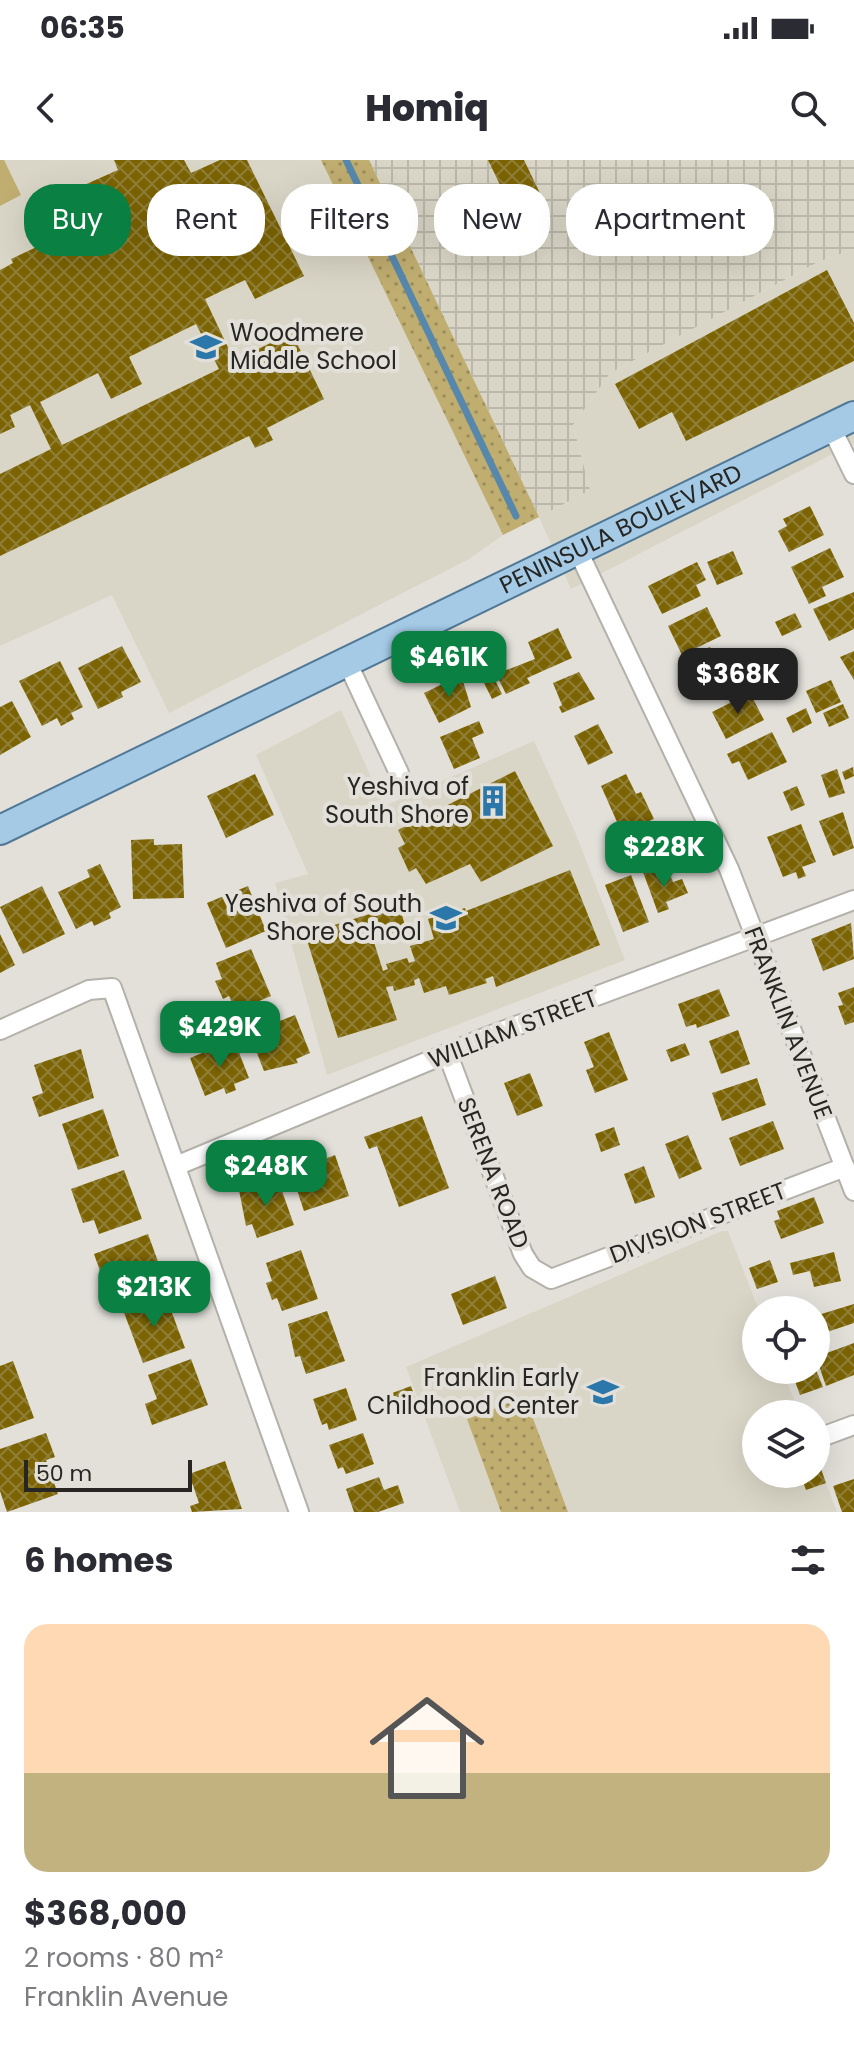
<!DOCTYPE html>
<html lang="en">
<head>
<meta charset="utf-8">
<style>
	:root { --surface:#fff; --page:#f7f7f7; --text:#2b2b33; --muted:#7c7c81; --line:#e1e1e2; --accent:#0b8043 }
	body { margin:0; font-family:Poppins,sans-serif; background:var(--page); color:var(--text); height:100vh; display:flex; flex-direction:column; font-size:30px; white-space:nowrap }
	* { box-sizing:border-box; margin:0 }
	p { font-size:26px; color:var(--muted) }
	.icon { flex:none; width:44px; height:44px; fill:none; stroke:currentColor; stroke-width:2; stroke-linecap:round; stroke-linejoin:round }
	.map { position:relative; height:1352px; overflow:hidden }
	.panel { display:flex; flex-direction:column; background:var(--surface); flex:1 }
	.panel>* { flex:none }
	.top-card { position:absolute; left:24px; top:24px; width:806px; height:72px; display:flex; gap:16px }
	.buttons { position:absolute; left:742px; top:1136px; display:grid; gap:16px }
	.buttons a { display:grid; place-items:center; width:88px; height:88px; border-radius:50%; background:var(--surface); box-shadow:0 8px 32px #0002; font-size:40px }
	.scale { position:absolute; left:24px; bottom:20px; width:168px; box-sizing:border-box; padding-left:8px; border:4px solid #272623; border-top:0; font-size:22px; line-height:28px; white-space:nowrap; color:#272623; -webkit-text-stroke:6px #e2e0d9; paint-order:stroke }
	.price { position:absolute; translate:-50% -68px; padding:0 18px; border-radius:16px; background:var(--accent); color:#fff; font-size:26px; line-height:52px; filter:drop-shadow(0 2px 4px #0008) }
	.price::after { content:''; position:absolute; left:50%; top:48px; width:24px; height:18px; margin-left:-12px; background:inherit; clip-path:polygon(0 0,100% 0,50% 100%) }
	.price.active { background:#222; color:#fff }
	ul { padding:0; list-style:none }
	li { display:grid; align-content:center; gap:16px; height:424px; padding:0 24px }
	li+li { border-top:2px solid var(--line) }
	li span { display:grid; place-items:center; height:248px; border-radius:24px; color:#555 }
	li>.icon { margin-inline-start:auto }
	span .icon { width:144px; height:144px; fill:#fffc; stroke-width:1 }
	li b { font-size:34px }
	h2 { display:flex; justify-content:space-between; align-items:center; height:96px; padding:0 24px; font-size:34px }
	.tag { padding:0 28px; border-radius:32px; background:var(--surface); box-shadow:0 8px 32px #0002; font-size:28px; line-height:72px }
	.tag.active { background:var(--accent); color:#fff }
	.status { display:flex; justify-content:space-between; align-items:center; height:56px; padding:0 40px; background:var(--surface); direction:ltr }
	.status svg { height:22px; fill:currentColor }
	header { display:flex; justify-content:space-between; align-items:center; height:104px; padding:0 24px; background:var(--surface); font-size:36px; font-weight:800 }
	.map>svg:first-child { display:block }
	.built { fill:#dad6c7 }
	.industrial { fill:url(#industrial-grid) }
	.park { fill:url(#park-dots) }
	.pitch { fill:#c0ad70 }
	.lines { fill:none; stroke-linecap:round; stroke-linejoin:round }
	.stream { stroke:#5788ac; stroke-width:7 }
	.building { fill:url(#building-cross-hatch); fill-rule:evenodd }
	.minor-casing { stroke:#b3b1aa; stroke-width:22 }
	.primary-casing { stroke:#517997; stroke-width:32 }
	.minor { stroke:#fff; stroke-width:18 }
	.primary { stroke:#a4cae6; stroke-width:28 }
	.labels { text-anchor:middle; stroke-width:8; stroke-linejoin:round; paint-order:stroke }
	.poi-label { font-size:24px; fill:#272623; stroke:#e2e0d9; text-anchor:end }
	.street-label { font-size:24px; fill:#272623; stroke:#e2e0d9 }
</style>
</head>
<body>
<div class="status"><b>06:35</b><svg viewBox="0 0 49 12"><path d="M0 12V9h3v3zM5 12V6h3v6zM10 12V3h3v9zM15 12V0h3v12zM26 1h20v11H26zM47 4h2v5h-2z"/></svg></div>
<header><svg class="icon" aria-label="back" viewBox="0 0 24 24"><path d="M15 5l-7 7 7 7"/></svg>Homiq<svg class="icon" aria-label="search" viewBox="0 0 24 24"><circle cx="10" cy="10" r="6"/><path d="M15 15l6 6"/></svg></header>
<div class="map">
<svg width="854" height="1352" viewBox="0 0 854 1352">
	<defs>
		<pattern id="industrial-grid" width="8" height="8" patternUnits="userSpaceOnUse" patternTransform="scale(2)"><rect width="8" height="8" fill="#dad6c7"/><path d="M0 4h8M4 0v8" fill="none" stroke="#bbb8ab"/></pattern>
		<pattern id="park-dots" width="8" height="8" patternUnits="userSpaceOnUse" patternTransform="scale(2)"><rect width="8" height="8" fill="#c0ad70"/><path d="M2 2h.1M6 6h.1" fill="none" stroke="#9c8d5c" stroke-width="1.8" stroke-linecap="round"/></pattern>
		<pattern id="building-cross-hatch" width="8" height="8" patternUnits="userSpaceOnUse" patternTransform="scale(2)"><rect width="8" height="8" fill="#7c6402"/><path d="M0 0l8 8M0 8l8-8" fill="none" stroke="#907f3a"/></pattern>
	</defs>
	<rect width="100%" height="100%" fill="#e2e0d9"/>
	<path class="built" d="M0 0H321L503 375 469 399 169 553 112 435 0 486Z
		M854 89V283L571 429 539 357 590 330 573 265 610 213 818 102Z
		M341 550 384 646 534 581 575 672 625 800 327 915 275 723 308 714 256 595Z
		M722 1071H728L759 1150H756V1210H782L800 1254H756V1314H816V1296L837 1352H460L406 1207Z"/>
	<path class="industrial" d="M369 0H854V89L818 102 610 213 573 265 590 330 539 357Z"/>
	<path class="park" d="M321 0H369L539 357 503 375Z
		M525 1237 568 1352H501L467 1259Z"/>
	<path class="pitch" d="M0 0H4L21 35 0 46Z"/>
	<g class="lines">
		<path class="stream" d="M346 0 516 356"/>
	</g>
	<path class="building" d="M114 0H184L191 13 220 0H247L304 116 255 139 245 120 205 139 234 200 292 173 324 239 267 268 273 280 255 288 249 276 0 396V314L51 289 30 245 10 255 15 267 0 274V110L13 103 11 99 90 62 75 29 118 10ZM196 164 219 209 62 285 40 242 98 213 111 239 142 224 129 197Z
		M488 0H524L548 50 519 64Z
		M827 110 854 163V201L686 281 672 252 639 269 615 224Z
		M810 346 824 375 789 392 778 371 787 366 783 359Z
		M830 388 844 417 822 427 826 436 809 444 791 407Z
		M733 391 743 414 717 425 707 402Z
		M697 402 706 420 696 425 701 436 662 454 648 426Z
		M854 432V469L829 481 813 449Z
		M707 447 721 476 682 495 668 466Z
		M795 453 802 467 782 476 775 462Z
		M558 468 572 498 527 518 530 523 506 534 496 514 535 499 528 482Z
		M122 486 141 522 121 532 123 537 98 549 78 508Z
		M710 487 715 497 729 490 741 518 705 535 689 496Z
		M854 491V520L840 497Z
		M60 501 83 547 71 553 74 559 61 566 57 558 42 566 19 521Z
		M785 506 792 521 773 531 765 515Z
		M579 512 595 539 562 553 559 547 562 545 553 523Z
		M461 515 471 547 439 563 424 533Z
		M493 516 502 534 492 539 483 521Z
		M831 520 841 542 816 553 806 531Z
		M750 533 764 560 726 579 712 552Z
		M12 541 31 577 0 595V547Z
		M843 544 849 558 829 567 823 553Z
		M806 548 812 563 793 573 786 558Z
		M479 561 484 573 472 578 480 598 454 609 440 577Z
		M598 564 613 593 588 605 574 576Z
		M772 572 787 602 748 620 739 601 732 604 727 594Z
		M853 607 854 616 845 620 842 612Z
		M837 609 845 633 829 638 821 615Z
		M515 611 553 686 481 722 470 704 426 724 416 708 409 712 398 688 405 684 398 670Z
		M255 614 274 655 226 678 207 636Z
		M626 614 636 634 641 632 654 659 622 673 601 626Z
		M797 626 805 645 791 651 783 632Z
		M843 652 854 688 833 696 819 661Z
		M801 664 816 702 802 707 806 716 798 719 796 712 783 717 767 677Z
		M684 668 691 684 675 691 668 674Z
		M154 679V685L182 684 184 738 133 739 131 680Z
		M100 704 121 747 109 753 111 758 94 766 92 761 76 769 58 732 90 717 87 710Z
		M654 708 657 717 669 712 673 722 682 719 688 733 666 742 669 749 658 753 643 712Z
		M570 710 600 785 496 827 493 816 485 819 487 823 449 835 446 826 424 833 419 818 414 820 415 825 394 831 393 826 386 827 397 860 338 878 305 774 399 745 406 769 373 779 383 811 388 809 386 804 407 798 409 803 415 801 410 786 434 779 428 759 465 748 466 751Z
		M631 715 649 762 623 772 605 725Z
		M42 726 65 774 23 794 0 747Z
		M248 726 266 771 226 788 207 743Z
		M851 763 854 799 823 811 811 779Z
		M0 774 15 805 0 813Z
		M251 789 271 836 236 851 229 836 223 839 215 821 222 819 216 803Z
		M854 827V862L845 865 838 846 843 845 838 833Z
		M719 829 730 856 697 868 696 864 686 867 678 844Z
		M295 855 310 893 296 899 298 903 264 911 249 873Z
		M738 870 750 904 721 914 709 881Z
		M609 872 628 920 595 933 586 910 594 907 584 882Z
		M234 880 249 918 234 924 236 930 226 934 224 928 205 936 190 898Z
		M685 883 690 895 671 902 666 890Z
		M81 889 94 938 39 957 32 937 43 933 34 905Z
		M530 913 543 946 517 956 504 923Z
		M757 918 766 945 722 961 712 933Z
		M103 949 119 996 78 1010 62 964Z
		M422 956 449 1028 399 1047 377 986 369 989 364 977Z
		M773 961 784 989 740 1006 729 978Z
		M614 967 620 985 601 992 595 974Z
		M688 975 702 1009 679 1019 665 984Z
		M335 995 349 1036 304 1051 291 1012Z
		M644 1006 655 1037 635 1044 624 1014Z
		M124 1010 142 1059 99 1074 94 1060 83 1063 71 1029Z
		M277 1017 294 1065 257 1078 252 1064 246 1066 239 1030Z
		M814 1037 824 1063 781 1079 774 1061 780 1059 777 1051Z
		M148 1074 165 1121 121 1137 118 1126 107 1131 94 1094Z
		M301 1090 318 1139 282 1151 277 1138 272 1140 266 1123 272 1121 266 1103Z
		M834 1092 841 1121 814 1127 810 1111 793 1115 790 1103Z
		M770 1100 778 1122 757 1129 749 1108Z
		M495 1116 507 1148 463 1165 451 1134Z
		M165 1134 185 1188 143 1203 123 1150Z
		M854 1144V1163L824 1173 818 1155Z
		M327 1151 345 1201 306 1214 300 1196 295 1197 288 1164Z
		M854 1183V1215L826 1226 816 1197Z
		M191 1199 208 1245 152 1265 145 1244 157 1239 148 1215Z
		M13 1201 34 1258 0 1270V1206Z
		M799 1210H816L823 1227 800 1235 792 1213Z
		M411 1226 419 1248 395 1256 387 1235Z
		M346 1228 357 1260 329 1270 327 1263 322 1265 313 1239Z
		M46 1273 55 1297 46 1300 58 1334 7 1352 0 1331V1289Z
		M363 1273 374 1304 346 1314 343 1307 338 1309 329 1285Z
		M225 1301 242 1349 192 1352 190 1346 199 1343 189 1314Z
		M821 1309 826 1323 806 1330 801 1316Z
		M379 1317 384 1330 398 1325 404 1343 378 1352H354L346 1329Z
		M854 1319V1352H842L833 1326Z"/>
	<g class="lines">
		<defs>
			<path id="minor" d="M831 267 854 314
				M578 391 729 709 854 1031
				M347 502 399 613
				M0 870 89 830 112 828 299 1352
				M448 895 523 1094 532 1108 551 1119 845 1007
				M176 1006 489 876 854 740
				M816 1279 854 1265"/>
			<g id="primary">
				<path id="s1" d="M0 670 854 256"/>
			</g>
		</defs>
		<use href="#minor" class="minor-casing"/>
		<use href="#primary" class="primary-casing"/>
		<use href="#minor" class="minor"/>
		<use href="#primary" class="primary"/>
	</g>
	<defs>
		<symbol id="school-bare" viewBox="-9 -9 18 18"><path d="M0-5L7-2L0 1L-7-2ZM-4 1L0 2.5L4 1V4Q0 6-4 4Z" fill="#2b77aa" stroke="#e2e0d9" stroke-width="2.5" paint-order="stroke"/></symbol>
		<symbol id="building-bare" viewBox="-9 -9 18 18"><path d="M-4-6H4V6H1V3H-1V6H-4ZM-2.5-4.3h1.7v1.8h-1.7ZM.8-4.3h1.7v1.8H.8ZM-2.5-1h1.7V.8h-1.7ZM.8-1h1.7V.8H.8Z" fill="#2b77aa" stroke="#e2e0d9" stroke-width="2.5" paint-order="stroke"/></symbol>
	</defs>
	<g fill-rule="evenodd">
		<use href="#school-bare" x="184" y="165" width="44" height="44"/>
		<use href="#building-bare" x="471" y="619" width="44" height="44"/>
		<use href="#school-bare" x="424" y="736" width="44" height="44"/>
		<use href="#school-bare" x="581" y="1210" width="44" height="44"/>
	</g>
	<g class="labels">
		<g class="poi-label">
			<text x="230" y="181" text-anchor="start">Woodmere<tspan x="230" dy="28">Middle School</tspan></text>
			<text x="469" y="635">Yeshiva of<tspan x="469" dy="28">South Shore</tspan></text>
			<text x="422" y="752">Yeshiva of South<tspan x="422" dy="28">Shore School</tspan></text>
			<text x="579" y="1226">Franklin Early<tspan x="579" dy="28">Childhood Center</tspan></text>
		</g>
		<g class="street-label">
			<text dy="8" stroke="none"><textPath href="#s1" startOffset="690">PENINSULA BOULEVARD</textPath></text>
			<text transform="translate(788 863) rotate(69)" y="8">FRANKLIN AVENUE</text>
			<text transform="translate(513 869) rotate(-21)" y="8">WILLIAM STREET</text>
			<text transform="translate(493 1013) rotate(69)" y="8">SERENA ROAD</text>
			<text transform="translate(698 1063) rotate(-21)" y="8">DIVISION STREET</text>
		</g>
	</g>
</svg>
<div class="buttons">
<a><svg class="icon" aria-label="locate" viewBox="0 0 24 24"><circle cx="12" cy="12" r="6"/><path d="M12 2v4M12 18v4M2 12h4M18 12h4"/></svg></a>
<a><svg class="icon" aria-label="layers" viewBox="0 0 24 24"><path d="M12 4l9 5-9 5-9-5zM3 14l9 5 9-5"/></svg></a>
</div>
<div class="scale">50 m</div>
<b class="price" style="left:449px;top:539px">$461K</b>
<b class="price active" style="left:738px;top:556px">$368K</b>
<b class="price" style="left:664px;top:729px">$228K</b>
<b class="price" style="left:220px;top:909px">$429K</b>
<b class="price" style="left:266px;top:1048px">$248K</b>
<b class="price" style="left:154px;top:1169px">$213K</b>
<div class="top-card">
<a class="tag active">Buy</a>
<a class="tag">Rent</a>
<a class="tag">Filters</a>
<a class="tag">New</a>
<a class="tag">Apartment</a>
</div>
</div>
<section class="panel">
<h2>6 homes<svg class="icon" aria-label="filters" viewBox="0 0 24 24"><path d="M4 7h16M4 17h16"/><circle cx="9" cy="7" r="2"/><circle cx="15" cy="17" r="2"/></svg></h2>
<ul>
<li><span style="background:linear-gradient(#ffd9b3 60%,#c2b280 0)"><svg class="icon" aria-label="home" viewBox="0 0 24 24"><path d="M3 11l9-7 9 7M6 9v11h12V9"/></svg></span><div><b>$368,000</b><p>2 rooms · 80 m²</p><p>Franklin Avenue</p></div></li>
</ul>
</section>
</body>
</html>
